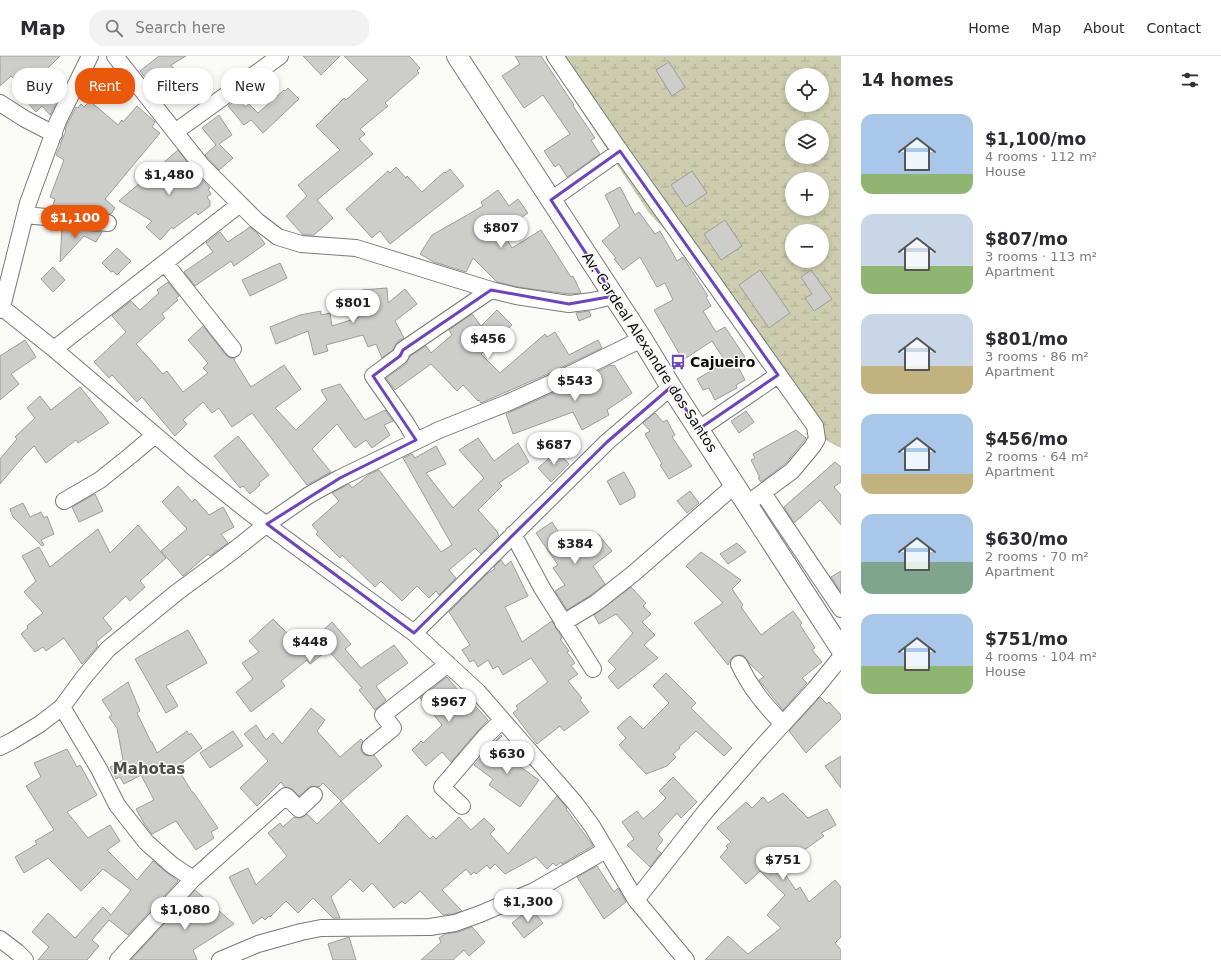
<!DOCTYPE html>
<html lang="en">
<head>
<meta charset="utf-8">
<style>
	:root { --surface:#fff; --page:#f2f2f3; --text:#2b2b33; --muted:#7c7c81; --line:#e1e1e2; --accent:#ea580c }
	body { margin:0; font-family:"DejaVu Sans",sans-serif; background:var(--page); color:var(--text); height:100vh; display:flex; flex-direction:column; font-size:15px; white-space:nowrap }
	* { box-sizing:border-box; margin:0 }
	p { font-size:13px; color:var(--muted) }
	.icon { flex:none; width:22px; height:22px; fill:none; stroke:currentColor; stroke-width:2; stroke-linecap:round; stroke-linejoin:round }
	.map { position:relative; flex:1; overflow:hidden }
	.drawer { display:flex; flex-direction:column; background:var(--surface); width:380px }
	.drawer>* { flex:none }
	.banner { position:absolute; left:12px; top:12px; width:380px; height:36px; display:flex; gap:8px }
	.controls { position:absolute; left:785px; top:12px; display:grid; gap:8px }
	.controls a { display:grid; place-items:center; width:44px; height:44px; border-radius:50%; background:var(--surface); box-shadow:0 2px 6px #0003; font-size:20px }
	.price { position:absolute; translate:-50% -34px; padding:0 9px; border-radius:14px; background:#fff; color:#222; font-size:13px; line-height:26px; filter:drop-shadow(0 1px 2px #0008) }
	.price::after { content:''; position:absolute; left:50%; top:24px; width:12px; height:9px; margin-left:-6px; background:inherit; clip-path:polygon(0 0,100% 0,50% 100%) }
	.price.on { background:var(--accent); color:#fff }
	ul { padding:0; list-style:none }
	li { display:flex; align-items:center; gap:12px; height:100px; padding:0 20px }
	li span { display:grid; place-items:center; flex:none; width:112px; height:80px; border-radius:12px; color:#555 }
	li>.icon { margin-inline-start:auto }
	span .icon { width:48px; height:48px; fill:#fffc; stroke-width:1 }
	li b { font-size:17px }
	h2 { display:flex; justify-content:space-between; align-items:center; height:48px; padding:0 20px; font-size:17px }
	.chip { padding:0 14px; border-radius:16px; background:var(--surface); box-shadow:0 2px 6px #0003; font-size:14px; line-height:36px }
	.chip.on { background:var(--accent); color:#fff }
	header { display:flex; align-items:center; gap:24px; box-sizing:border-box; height:56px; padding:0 20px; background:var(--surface); border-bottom:1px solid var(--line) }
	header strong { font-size:19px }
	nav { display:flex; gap:22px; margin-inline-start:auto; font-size:14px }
	.search { width:280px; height:36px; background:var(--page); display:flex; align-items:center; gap:10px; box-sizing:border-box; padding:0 14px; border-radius:16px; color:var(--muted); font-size:15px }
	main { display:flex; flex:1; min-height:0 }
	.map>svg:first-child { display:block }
	.wetland { fill:url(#wetland-marsh); fill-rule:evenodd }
	.building { fill:#cdcdca; stroke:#9d9d9a }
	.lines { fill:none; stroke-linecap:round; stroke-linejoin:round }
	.minor-casing { stroke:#797976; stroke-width:18 }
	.tertiary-casing { stroke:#797976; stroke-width:22 }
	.minor { stroke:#fff; stroke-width:16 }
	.tertiary { stroke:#fff; stroke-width:20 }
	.marked { fill:none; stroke:#6e44bc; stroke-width:3; stroke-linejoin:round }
	.labels { text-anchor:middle; stroke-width:3; stroke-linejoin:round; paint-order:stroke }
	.street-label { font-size:14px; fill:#0c0c0b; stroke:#fafaf7 }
	.poi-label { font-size:14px; font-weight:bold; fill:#0c0c0b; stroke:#fafaf7; text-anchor:start }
	.neighbourhood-label { font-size:15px; font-weight:bold; fill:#4b4b48; stroke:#fafaf7 }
</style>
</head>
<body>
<header>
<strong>Map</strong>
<div class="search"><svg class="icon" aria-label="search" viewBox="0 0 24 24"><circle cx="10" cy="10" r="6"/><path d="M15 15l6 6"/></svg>Search here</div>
<nav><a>Home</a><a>Map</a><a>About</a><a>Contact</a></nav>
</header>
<main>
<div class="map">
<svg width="841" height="904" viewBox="0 0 841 904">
	<defs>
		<pattern id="wetland-marsh" width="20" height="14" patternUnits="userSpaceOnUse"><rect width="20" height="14" fill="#ceccaf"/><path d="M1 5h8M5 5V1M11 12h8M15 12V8" fill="none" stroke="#b0ae95"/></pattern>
	</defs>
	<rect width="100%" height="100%" fill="#fafaf7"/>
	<path class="wetland" d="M545 0H841V392L827 385 752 266 649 157ZM792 19H822V49H792ZM792 71H822V101H792ZM792 123H822V153H792ZM792 175H822V205H792Z"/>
	<path class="building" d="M0 0H60L42 18 61 37 50 59 42 50 36 56 25 44 30 39 11 20 0 30Z
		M159 0H186L171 9 179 20 176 23 185 36 175 44 165 30 162 32 155 22 149 27 140 15Z
		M303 0H340L321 19Z
		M344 0H409L420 12 417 15 419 17 385 47 388 50 360 73 365 78 359 83 373 98 317 144 333 162 314 179H303L286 160 307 140 298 129 340 94 316 70 344 42 346 44 368 24Z
		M515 0H541L574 49 573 50 595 82 591 84 600 98 567 121 559 108 555 111 544 95 570 78 543 39 524 52 502 20 520 8Z
		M669 6 685 31 672 40 656 14Z
		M288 32 299 43 263 77 251 64 244 69 228 50 239 42 245 51 249 48 258 57 284 34 285 35Z
		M90 45 118 69 122 64 123 66 137 50 155 66 152 71 160 77 105 143 115 152 111 158 52 152 55 143 50 141 64 104 56 99 61 88H60L66 75 65 74 67 69 76 51 78 52 81 48 84 51Z
		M219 59 232 79 219 88 233 102 219 114 205 99 216 89 202 72Z
		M178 94 195 116 210 132 208 133 211 138 207 141 210 145V150L198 159 196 156 173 173 172 171 160 184 146 171 152 165 119 145Z
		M396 111 406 122 407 120 422 136 444 116 445 117 450 113 464 130 390 188 380 175 372 182 346 153 388 115 390 117Z
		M692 115 707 137 686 151 671 129Z
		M620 131 635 159 639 156 655 178 660 175 677 205 683 201 708 240 706 241 711 250 703 255 716 276 725 271 745 301 742 303 743 306 737 309 745 324 736 329 737 332 715 344 709 332 703 334 697 323 726 306 712 285 683 304 654 254 673 244 665 227 657 231 640 201 623 214 614 203 616 202 602 185 620 170 605 139Z
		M498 134 509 150 518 143 528 157 502 175 512 192 541 174 571 221 573 220 581 237 569 238 518 231 497 226 473 202 466 216 434 206 420 198 432 179 483 150 481 146Z
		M725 164 742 190 721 204 704 178Z
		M250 171 257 177 265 188 234 210 231 205 195 230 184 216 213 196 206 187 220 176 228 186Z
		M62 172 102 176 96 186 84 180 60 206Z
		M117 192 131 205 117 219 113 215 111 216 102 207Z
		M280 207 287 222 250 240 242 224Z
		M53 211 65 224 53 236 41 223Z
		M760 214 790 257 769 272 739 229Z
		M811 214 832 243 814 255 805 242 812 238 801 221Z
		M168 226 179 240 176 242 178 244 162 258 165 262 136 288 163 318 167 315 183 336 208 317 203 312 208 307 188 284 203 270 226 299 230 302H235L234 304 251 331 284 309 301 333 275 352 296 374 327 344 321 334 340 328 365 364 385 354 393 365 384 369 390 379 372 392 366 384 355 392 337 368 312 393 331 416 307 429 252 357 232 371 219 352 212 357 203 346 183 364 187 368 175 380 142 341 137 346 112 319 109 322 94 306 126 276 112 260 131 245 140 254 159 237 157 234Z
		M387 232 388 247 405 233 417 248 395 265 404 282 397 286 393 294 382 302 376 288 368 291 363 279 326 289 328 295 314 299 308 275 276 288 270 271 300 259 321 255V259L330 257 332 270 360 261V256H364L362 234Z
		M497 254 512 269 481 298 500 317 545 278 547 281 555 276 569 299 598 284 602 292 552 316 481 347 479 344 478 345 463 329 457 335 431 308 395 334 386 322 406 308 410 300 426 290 431 297 452 279 449 274 472 258 481 270Z
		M589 255 591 260 579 265 576 257Z
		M25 284 36 301 11 318 19 328 0 344V300Z
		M611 309 612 310 614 309 632 337 607 354 609 359 582 374 573 356 513 378 506 358 560 334Z
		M80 331 100 356H101L109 367 78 387 76 384 46 407 34 390 22 402 0 428V403L17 383 15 381 35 362 27 352 40 340 51 354Z
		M746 355 754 366 739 377 731 365Z
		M655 357 663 366 667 364 675 379 672 381 692 410 669 423 660 409 662 408 645 378 650 375 643 367Z
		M796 374 806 382 804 385 785 408 761 426 758 422H760L751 404 755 402 753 398Z
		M238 380 269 419 259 427 260 429 250 438 243 430 240 432 214 400Z
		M478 382 494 405 518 387 529 406 499 427 502 430 478 454 496 474 499 479 481 498 475 492 449 514 456 522 439 539 436 535 429 542 417 530 402 545 381 525 375 531 342 499 340 502 316 478 318 476 312 469 339 445 332 437 349 428 352 432 370 418 379 414 441 496 452 489 403 402 412 398 415 402 436 390 446 408 426 417 453 452 484 422 459 394Z
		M557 395 569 408 551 426 538 412Z
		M835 406 841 411V426L834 431 841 439V469L820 444 794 467 784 451Z
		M624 416 635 436V441L620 449 607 425Z
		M178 430 192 446 195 443 209 459 223 451 234 471 221 478 228 487 210 500 208 498 183 520 161 495 187 473 162 446Z
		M690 435 699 447 687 457 677 445Z
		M95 438 103 455 79 466 72 451Z
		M23 447 30 461 41 456 44 462 47 460 54 478 41 484 44 489 42 490 13 461 10 453Z
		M552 466 573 497 598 478 612 495 593 510 605 528 591 539 567 554 555 535 565 529 553 512 558 509 536 477Z
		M138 469 166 502 140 525 145 531 130 545 126 540 103 562 112 573 96 586 98 590 82 608 64 582 46 595 43 591 35 596 21 578 28 572 27 570 43 557 24 536 36 525 22 500 39 491 50 511 98 473 110 497Z
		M737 487 746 496 728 508 720 498Z
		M701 496 741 524 732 533 743 549 741 551 761 579 793 555 802 567 800 569 815 592 812 594 822 606 802 622 807 627 783 654 759 624 764 621 750 608 744 600 740 599 734 600 731 603 728 609 694 567 723 547 686 510Z
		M501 504 505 510 511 505 528 540 505 551 522 586 552 565 562 582 560 583 569 595 567 596 575 607 571 610 578 618 568 625 582 642 580 644 589 656 564 675 560 670 537 688 513 657 518 653 516 650 548 626 531 602 503 619 498 610 493 613 488 604 478 611 474 604 470 606 462 594 470 589 449 556 488 517 495 513 494 511Z
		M841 515V536L831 521Z
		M631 531 646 547 643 550 651 558 642 566 655 579 644 589 658 602 618 633 608 621 616 613 608 605 633 577 616 558 599 568 594 559Z
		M273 563 299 589 304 585 307 589 332 566 351 588 345 593 361 612 394 589 408 607 376 630 386 644 375 654 359 634 362 632 328 594 310 608 307 604 281 625 285 630 251 656 236 636 253 623 242 607 259 596 249 585Z
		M188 574 207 607 166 630 178 650 166 657 135 603Z
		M666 617 696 647 691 652 732 692 724 700 696 675 679 691 680 692 673 698 676 701 667 710 646 718 619 689 626 682 617 672 630 660 643 673 669 647 653 630Z
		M447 621 468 646 470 644 488 664 477 676 451 706 442 696 426 710 412 694 421 685 423 687 442 669 420 642Z
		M128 626 140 655 137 657 151 686H152L157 697 187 675 189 679 191 677 202 692 177 711 192 736H193L218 772 211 776 214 782 196 794 176 765 152 778 145 769 136 753 154 744 141 719 124 728 120 721 116 723 110 711 123 704 117 672 109 661 112 659 102 644Z
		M820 641 827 648 829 646 841 659V663L806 697 789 675Z
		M311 652 325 664 317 675 340 701 361 683 363 685 361 692 362 697 367 700 374 699 382 710 341 745 323 727 319 731 311 730 299 740 292 733 285 731 281 726 257 750 240 732 268 705 244 678 256 669 266 684 273 677 282 688Z
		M233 675 243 690 210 712 200 697Z
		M501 679 502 680 493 688 507 699 505 700 539 724 520 751 489 729 493 723 474 709Z
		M67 693 77 711 80 709 97 739 67 756 88 782 110 769 120 785 107 794 137 824 153 805 166 816 178 825 128 879 109 864 92 884 99 890 87 904H38L49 891 32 876 48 857 75 882 103 851 111 859 131 834 103 813 81 835 48 802 24 817 15 801 37 788 35 785 54 774 26 730 41 721 34 707Z
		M841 700V732L825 710Z
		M673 721 697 746 681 762 677 757 658 778 663 784 656 793 661 797 650 811 627 789 634 783 622 766 637 755 643 763 654 754 666 742 659 735Z
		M783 737 808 762 827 753 836 769 821 777 824 780 780 811 796 834 800 831 809 846 835 824 841 831V881L835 887 841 894V904H705L728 880 748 898 781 872 767 859 785 839 760 815 746 828 720 801 728 792 726 790 731 786 717 772 746 746 752 752 763 741 768 747Z
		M557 740 567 752 566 753 593 790 591 791 562 808 561 806 556 810 553 807 547 813 536 801 505 818 495 808 490 813 487 809 476 818 474 816 471 819 466 813 442 834 462 855 453 858 443 859 420 835 405 848 402 845 394 852 372 827 363 836 350 823 331 841 340 862H333L313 842 298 857 286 845 270 861 269 860 265 864 262 861 253 868 229 821 248 812 256 829 287 800 268 777 280 767 283 771 294 761 301 762 307 758 317 768 341 745 379 788 397 770V769L407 759 430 783 433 780 436 783 459 761 471 774 484 762 495 773 490 778 508 798Z
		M597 810 614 836 618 832 626 846 604 863 577 821Z
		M195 834 234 868 193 894 197 904H131Z
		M531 852 543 867 524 882 512 867Z
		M472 871 485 886 469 900 464 894 453 904H421L441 886 439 882 445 878 458 876Z
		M349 881 356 904H333L328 888Z"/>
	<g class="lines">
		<defs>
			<path id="minor" d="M115 0 202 110 257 165 278 181 301 188 356 192 491 234 516 240 569 248 592 245 614 240
				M555 0 620 95 815 370 817 383 812 391 792 415 747 448
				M0 47 25 63 54 78
				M175 76 280 0
				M551 144 620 95
				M25 159 108 167
				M165 207 233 293
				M0 250 54 293 194 412 249 456 414 577 478 636 575 747 592 770 636 844 686 904
				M0 254 2 251 28 147 58 65 90 0
				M54 293 240 148
				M699 373 778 319
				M416 384 406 367 373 320 400 300 403 294 491 234
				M763 437 841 553
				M64 445 100 424 130 400 155 379
				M513 478 542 532 593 613
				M563 567 596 547 634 517 735 429
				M414 577 607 386 671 331
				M739 608C751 633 764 648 783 668
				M62 651 99 713 117 749 146 786 172 809 193 823
				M0 691 12 685 40 668 62 651 84 621 108 593 176 537 233 495 267 468 309 439 340 422 439 374 507 347 556 325 642 283
				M370 691 393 672 383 659 448 608
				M462 750 442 731 484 682 502 664
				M636 844 705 756 760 693 815 633 841 601
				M0 883 17 896 25 904
				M118 904 193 823 286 740 299 753 314 739
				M220 904 258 888 301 876 321 872 430 871 455 867 480 858 534 835 606 794"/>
			<path id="tertiary" d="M457 0 642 283 671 331 841 593"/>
		</defs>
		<use href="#minor" class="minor-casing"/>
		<use href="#tertiary" class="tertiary-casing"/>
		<use href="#minor" class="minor"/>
		<use href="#tertiary" class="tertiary"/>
	</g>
	<path class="marked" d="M620 95 778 319 699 373 671 331 607 386 414 577 267 468 340 422 416 384 373 320 400 300 403 294 491 234 569 248 614 240 551 144Z"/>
	<defs>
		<symbol id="bus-bare" viewBox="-9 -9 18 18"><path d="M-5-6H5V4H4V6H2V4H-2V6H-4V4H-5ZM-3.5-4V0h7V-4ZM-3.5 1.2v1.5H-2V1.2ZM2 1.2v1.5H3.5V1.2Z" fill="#6e44bc" stroke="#fafaf7" stroke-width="2.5" paint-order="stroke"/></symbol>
	</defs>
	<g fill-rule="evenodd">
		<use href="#bus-bare" x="667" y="295" width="22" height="22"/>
	</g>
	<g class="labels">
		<g class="street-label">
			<text transform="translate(650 296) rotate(57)" y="5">Av. Cardeal Alexandre dos Santos</text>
		</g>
		<g class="poi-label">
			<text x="690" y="311">Cajueiro</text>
		</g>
		<g class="neighbourhood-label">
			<text x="149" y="718">Mahotas</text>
		</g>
	</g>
</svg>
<div class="controls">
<a><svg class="icon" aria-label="locate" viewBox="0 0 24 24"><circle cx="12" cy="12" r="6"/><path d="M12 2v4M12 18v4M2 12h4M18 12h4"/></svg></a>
<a><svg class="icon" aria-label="layers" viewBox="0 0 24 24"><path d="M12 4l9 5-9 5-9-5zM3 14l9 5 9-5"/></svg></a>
<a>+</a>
<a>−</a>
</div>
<b class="price" style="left:169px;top:140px">$1,480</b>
<b class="price on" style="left:75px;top:183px">$1,100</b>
<b class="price" style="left:501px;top:193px">$807</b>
<b class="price" style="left:353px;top:268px">$801</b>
<b class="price" style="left:488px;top:304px">$456</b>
<b class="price" style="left:575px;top:346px">$543</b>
<b class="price" style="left:554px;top:410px">$687</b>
<b class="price" style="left:575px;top:509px">$384</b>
<b class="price" style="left:310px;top:607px">$448</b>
<b class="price" style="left:449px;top:667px">$967</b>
<b class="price" style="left:507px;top:719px">$630</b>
<b class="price" style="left:783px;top:825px">$751</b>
<b class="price" style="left:528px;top:867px">$1,300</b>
<b class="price" style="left:185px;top:875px">$1,080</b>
<div class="banner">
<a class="chip">Buy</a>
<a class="chip on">Rent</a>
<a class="chip">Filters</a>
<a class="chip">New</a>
</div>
</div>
<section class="drawer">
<h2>14 homes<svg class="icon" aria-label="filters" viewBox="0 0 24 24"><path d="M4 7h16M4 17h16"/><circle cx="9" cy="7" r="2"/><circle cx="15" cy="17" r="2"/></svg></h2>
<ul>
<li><span style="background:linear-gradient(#a9c7e8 75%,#8fb573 0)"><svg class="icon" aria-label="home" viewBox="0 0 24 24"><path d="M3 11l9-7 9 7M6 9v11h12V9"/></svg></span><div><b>$1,100/mo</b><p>4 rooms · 112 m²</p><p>House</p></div></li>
<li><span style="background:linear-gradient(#c9d6e8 65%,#8fb573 0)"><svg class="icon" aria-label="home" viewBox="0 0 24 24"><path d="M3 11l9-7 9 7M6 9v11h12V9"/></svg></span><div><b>$807/mo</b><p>3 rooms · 113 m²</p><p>Apartment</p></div></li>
<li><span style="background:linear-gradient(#c9d6e8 65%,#c2b280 0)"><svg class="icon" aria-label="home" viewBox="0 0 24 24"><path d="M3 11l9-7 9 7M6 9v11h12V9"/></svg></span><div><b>$801/mo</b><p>3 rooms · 86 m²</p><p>Apartment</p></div></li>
<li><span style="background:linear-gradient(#a9c7e8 75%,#c2b280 0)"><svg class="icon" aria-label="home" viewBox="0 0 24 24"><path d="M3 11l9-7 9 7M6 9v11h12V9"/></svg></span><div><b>$456/mo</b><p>2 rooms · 64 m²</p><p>Apartment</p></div></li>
<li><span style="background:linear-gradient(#a9c7e8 60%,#7fa58c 0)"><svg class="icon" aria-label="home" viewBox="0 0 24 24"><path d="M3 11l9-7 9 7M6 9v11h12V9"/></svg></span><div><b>$630/mo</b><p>2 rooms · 70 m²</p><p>Apartment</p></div></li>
<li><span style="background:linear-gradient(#a9c7e8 65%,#8fb573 0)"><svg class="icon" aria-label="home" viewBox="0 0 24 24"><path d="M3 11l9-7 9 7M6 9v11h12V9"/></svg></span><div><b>$751/mo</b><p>4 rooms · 104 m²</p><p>House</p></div></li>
</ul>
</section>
</main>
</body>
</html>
